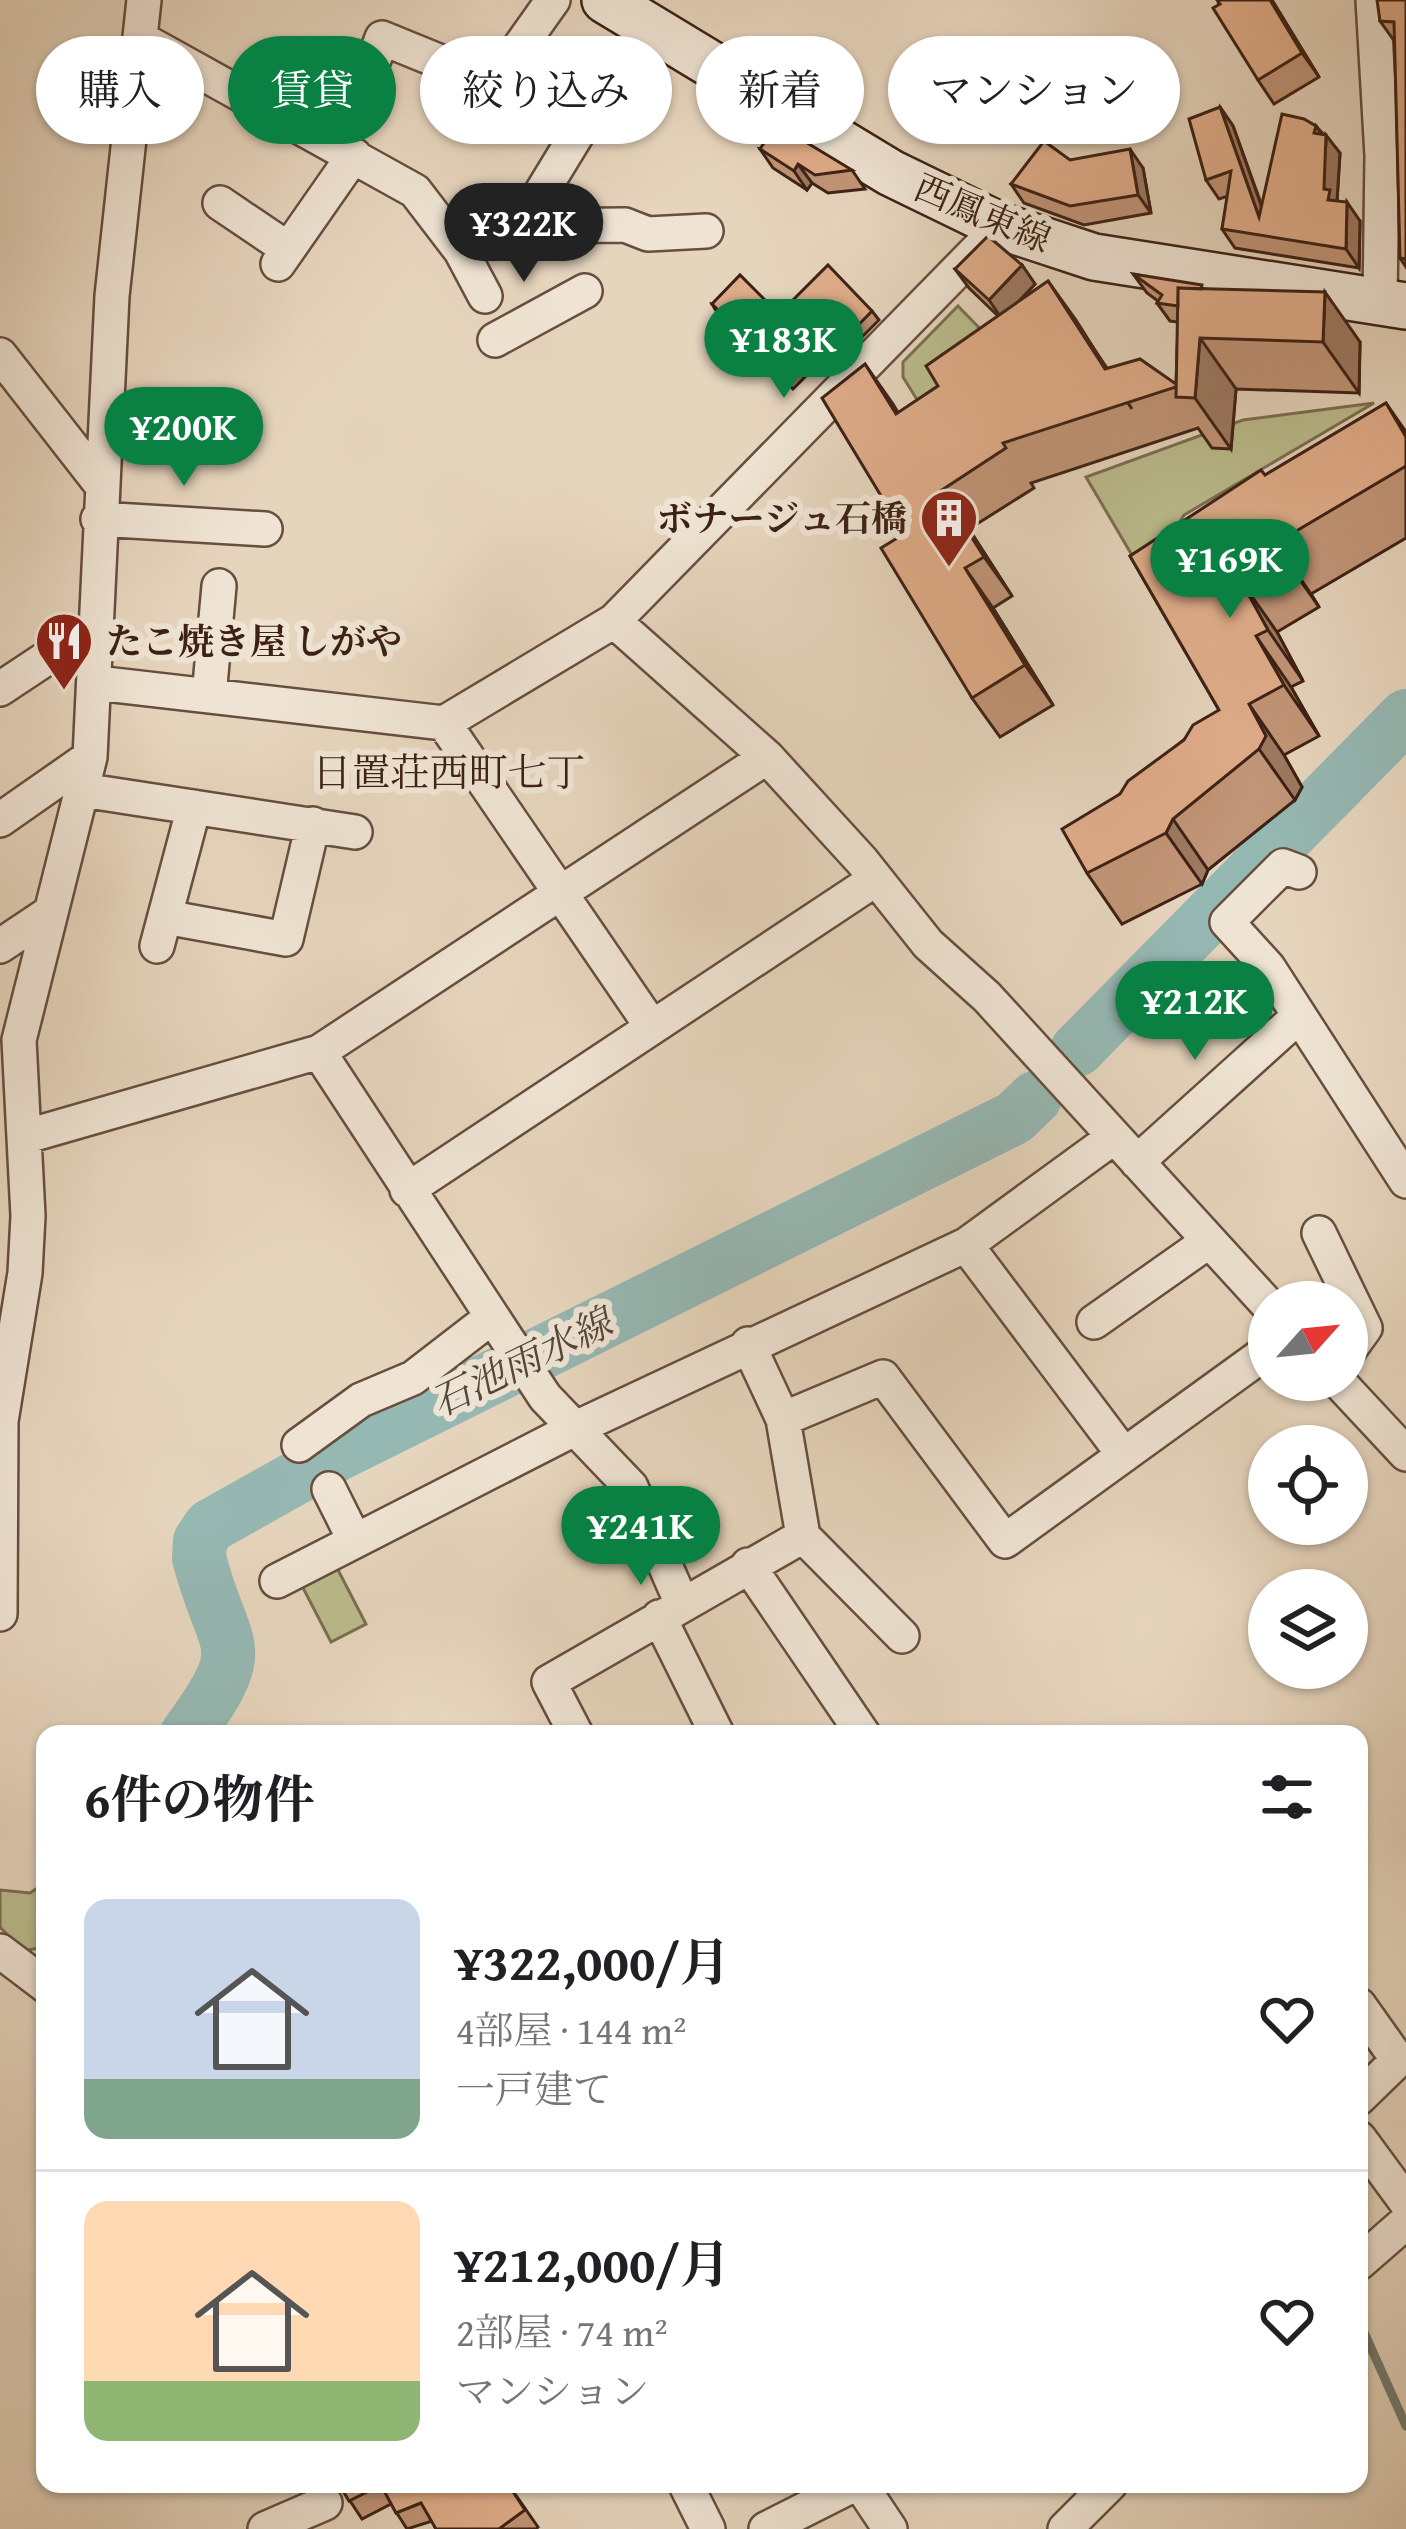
<!DOCTYPE html>
<html lang="ja">
<head>
<meta charset="utf-8">
<style>
	:root { --surface:#fff; --page:#f2f2f2; --text:#202124; --muted:#757577; --line:#e0e0e0; --accent:#0b8043 }
	body { margin:0; font-family:"Gentium Book Plus","Noto Serif JP",serif; background:var(--page); color:var(--text); height:100vh; display:flex; flex-direction:column; font-size:45px; white-space:nowrap }
	* { box-sizing:border-box; margin:0 }
	p { font-size:39px; color:var(--muted) }
	.icon { flex:none; width:66px; height:66px; fill:none; stroke:currentColor; stroke-width:2; stroke-linecap:round; stroke-linejoin:round }
	.map { position:relative; flex:1; overflow:hidden }
	.side { position:absolute; left:36px; top:1725px; width:1332px; height:768px; display:flex; flex-direction:column; background:var(--surface); border-radius:24px; box-shadow:0 3px 9px #0004 }
	.side>* { flex:none }
	.top-card { position:absolute; left:36px; top:36px; width:1335px; height:108px; display:flex; gap:24px }
	.needle { width:78px; rotate:63deg }
	.tools { position:absolute; left:1248px; top:1281px; display:grid; gap:24px }
	.tools a { display:grid; place-items:center; width:120px; height:120px; border-radius:50%; background:var(--surface); box-shadow:0 3px 9px #0004; font-size:60px }
	.price { position:absolute; translate:-50% -102px; padding:0 27px; border-radius:42px; background:var(--accent); color:#fff; font-size:39px; line-height:78px; filter:drop-shadow(0 3px 6px #0008) }
	.price::after { content:''; position:absolute; left:50%; top:72px; width:36px; height:27px; margin-left:-18px; background:inherit; clip-path:polygon(0 0,100% 0,50% 100%) }
	.price.selected { background:#222; color:#fff }
	ul { padding:0; list-style:none }
	li { display:flex; align-items:center; gap:36px; height:300px; padding:0 48px }
	li+li { border-top:3px solid var(--line) }
	li span { display:grid; place-items:center; flex:none; width:336px; height:240px; border-radius:24px; color:#555 }
	li>.icon { margin-inline-start:auto }
	span .icon { width:144px; height:144px; fill:#fffc; stroke-width:1 }
	li b { font-size:51px }
	h2 { display:flex; justify-content:space-between; align-items:center; height:144px; padding:0 48px; font-size:51px }
	.chip { padding:0 42px; border-radius:54px; background:var(--surface); box-shadow:0 3px 9px #0004; font-size:42px; line-height:108px }
	.chip.selected { background:var(--accent); color:#fff }
	.map>svg:first-child { display:block }
	.green { fill:#bbbc8d; stroke:#7c6e51; stroke-width:3 }
	.lines { fill:none; stroke-linecap:round; stroke-linejoin:round }
	.stream { stroke:#727c74; stroke-width:9 }
	.river { stroke:#96b8b3; stroke-width:54 }
	.minor-casing { stroke:#674e3f; stroke-width:38 }
	.secondary-casing { stroke:#3d2115; stroke-width:50 }
	.minor { stroke:#efe4d4; stroke-width:33 }
	.secondary { stroke:#efe4d4; stroke-width:45 }
	.wall { fill:#c19577; stroke:#3d2115; stroke-width:3 }
	.shaded-wall { fill:#9d7961; stroke:#3d2115; stroke-width:3 }
	.building { fill:#e0ad8a; stroke:#3d2115; stroke-width:3 }
	.labels { text-anchor:middle; stroke-width:12; stroke-linejoin:round; paint-order:stroke }
	.street-label { font-size:36px; fill:#3d2115; stroke:#efe4d4 }
	.poi-label { font-size:36px; font-weight:bold; fill:#3d2115; stroke:#efe4d4; text-anchor:end }
	.neighbourhood-label { font-size:39px; fill:#3d2115; stroke:#efe4d4 }
	.water-label { font-size:39px; font-style:italic; fill:#53473c; stroke:#efe4d4 }
</style>
</head>
<body>
<div class="map">
<svg width="1406" height="2529" viewBox="0 0 1406 2529">
	<rect width="100%" height="100%" fill="#e6d5bd"/>
	<filter id="stains"><feTurbulence type="fractalNoise" baseFrequency=".00167" numOctaves="4"/><feColorMatrix values="0 0 0 0 .2 0 0 0 0 .09 0 0 0 0 .02 0 0 0 .5 -.17"/></filter>
	<radialGradient id="worn" r=".72"><stop offset=".6" stop-color="#630" stop-opacity="0"/><stop offset="1" stop-color="#630" stop-opacity=".3"/></radialGradient>
	<path class="green" d="M958 306 988 337 936 430 903 377V362Z
		M1374 403 1184 515 1146 579 1086 477 1243 420Z
		M336 1566 366 1624 331 1642 301 1584Z
		M45 1883V1947L23 1951 0 1927V1890L30 1893Z"/>
	<g class="lines">
		<path class="stream" d="M1359 2321 1406 2426"/>
		<path class="river" d="M1077 1050 1406 716
			M187 1734C255 1641 224 1655 199 1558L200 1541 210 1526 342 1452 1014 1118 1035 1098"/>
		<defs>
			<path id="minor" d="M1373 0 1382 156 1380 301
				M141 39 415 191 461 251 485 296
				M514 55 553 0
				M341 147 382 38 463 71
				M220 203 288 249
				M521 226 582 126
				M461 251 521 226 625 225 648 234 706 231
				M278 264 354 155
				M495 340 585 291
				M0 355 100 483
				M98 519 265 529
				M614 621 767 757 862 861 928 944 987 997 1269 1306
				M97 683 444 723 614 621 987 240
				M0 689 92 628
				M209 696 219 586
				M444 723 652 1027
				M82 790 355 832
				M0 820 90 757
				M1299 872 1283 866 1227 922 1268 967 1406 1181
				M165 917 286 939 313 824
				M0 946 51 912
				M157 946 194 807
				M319 1052 545 1397 631 1487 682 1604
				M24 1137 319 1052 767 757
				M1137 1162 1299 1016
				M407 1190 876 879
				M1319 1233 1365 1328 1347 1353
				M966 1245 1124 1455
				M1094 1322 1209 1241
				M748 1344 783 1419 883 1377 1005 1541 1269 1350
				M1337 1380 1406 1454
				M299 1445 361 1400 413 1378 492 1317
				M329 1489 355 1541
				M803 1536 902 1636
				M748 1565 863 1734
				M277 1581 576 1428 966 1245 1114 1137
				M0 1614 1 1421 25 1273 28 1216 19 1040 90 757 112 296 144 0
				M659 1617 717 1734
				M576 1734 549 1682 803 1536 783 1419
				M0 1951 45 1985
				M1359 2005 1398 2060 1359 2098
				M1359 2138 1406 2202
				M1359 2263 1406 2222
				M860 2484 890 2529
				M687 2487 708 2529
				M265 2529 325 2503
				M766 2529 855 2484
				M1065 2529 1110 2484"/>
			<path id="secondary" d="M605 0 891 173 1000 226 1094 257 1406 306"/>
		</defs>
		<use href="#minor" class="minor-casing"/>
		<use href="#secondary" class="secondary-casing"/>
		<use href="#minor" class="minor"/>
		<use href="#secondary" class="secondary"/>
	</g>
	<path class="wall" d="M1272 0 1319 77 1274 104 1258 80 1219 4Z
		M1406 0V267L1400 258 1395 42 1380 21Z
		M1220 107 1233 126 1262 206 1316 126 1340 153 1337 201 1360 221 1359 268 1235 248 1222 229 1228 196 1219 199 1206 180Z
		M760 149 852 170 865 189 828 193 812 183 807 190 773 168Z
		M1070 160 1143 168 1151 213 1084 225 1024 203 1011 184Z
		M1022 265 1035 284 1019 301 1048 281 1107 368 1176 384 1178 322 1170 321 1157 303 1158 301 1147 293 1133 274 1205 289 1360 342 1359 393 1236 389 1231 449 1212 448 1198 428 1031 483 1034 488 969 529 1012 596 993 608 1053 705 1000 737 972 698 904 534 898 413 938 386 998 316 969 288 955 269Z
		M712 304 779 314 872 311 879 320 837 362 829 353 793 389 718 314Z
		M1386 403 1406 432V538L1311 594 1319 607 1277 632 1303 681 1291 687 1319 736 1284 755 1302 787 1295 800 1208 870 1202 884 1122 924 1087 873 1120 794 1219 710 1130 556Z
		M339 2484H508L538 2527 536 2529H436L432 2521 407 2529 391 2504 362 2519Z"/>
	<path class="shaded-wall" d="M1270 0H1272L1319 77 1302 53Z
		M1220 107 1233 126 1272 236 1259 217Z
		M1316 126 1326 141V135L1340 153 1337 201 1328 200 1324 189 1314 133Z
		M1130 149 1143 168 1151 213 1138 195Z
		M798 164 812 183 807 190 794 171Z
		M1347 202 1360 221 1359 268 1346 249Z
		M1022 265 1035 284 1002 319 989 300Z
		M1048 281 1076 320 1132 409 1105 369Z
		M1325 292 1360 342 1359 393 1323 342Z
		M1200 338 1236 389 1231 449 1195 398Z
		M865 364 893 404 923 454 896 414Z
		M942 490 969 529 1012 596 984 557Z
		M1276 543 1311 594 1319 607 1283 556Z
		M965 568 993 608 1053 705 1025 665Z
		M1241 581 1277 632 1303 681 1268 630Z
		M1256 636 1291 687 1319 736 1284 685Z
		M1249 704 1284 755 1302 787 1295 800 1259 749Z
		M1173 819 1208 870 1202 884 1166 833Z"/>
	<path class="building" d="M1217 0H1270L1302 53 1258 80 1213 8 1220 4Z
		M1377 0H1406V259L1400 258 1394 22 1380 21Z
		M1220 107 1259 217 1282 114 1304 119 1316 126 1314 133 1326 135 1324 189 1330 190 1328 200 1347 202 1346 249 1222 229 1231 171 1206 180 1189 119Z
		M776 124 852 170 815 175 798 164 794 171 760 149Z
		M1044 141 1070 160 1130 149 1138 195 1070 206 1011 184Z
		M988 236 1022 265 989 300 955 269Z
		M828 265 872 311 831 353 822 344 787 379 712 304 740 275 779 314Z
		M1133 274 1202 285 1201 289 1178 288V306L1157 303 1162 295Z
		M1048 281 1105 369 1140 359 1176 384V387L1003 443 1006 448 942 490 984 557 965 568 1025 665 972 698 881 548 904 534 822 398 865 364 896 414 938 386 926 366Z
		M1178 288 1325 292 1323 342 1200 338 1195 398 1176 397Z
		M1386 403 1406 437V466L1276 543 1283 556 1241 581 1268 630 1256 636 1284 685 1249 704 1266 736 1259 749 1173 819 1166 833 1087 873 1062 829 1120 794 1128 781 1184 740 1193 725 1219 710 1130 556 1261 470 1265 475Z
		M339 2484H493L494 2486 508 2484 525 2510 499 2529H436L421 2503 396 2513 381 2485 349 2501Z"/>
	<defs>
		<symbol id="building-pin" viewBox="-11 -11 22 30"><path d="M0 17L-7.5 6A9.5 9.5 0 1 1 7.5 6Z" fill="#8f2418" stroke="#efe4d4"/><path d="M-4-6H4V6H1V3H-1V6H-4ZM-2.5-4.3h1.7v1.8h-1.7ZM.8-4.3h1.7v1.8H.8ZM-2.5-1h1.7V.8h-1.7ZM.8-1h1.7V.8H.8Z" fill="#fff"/></symbol>
		<symbol id="restaurant-pin" viewBox="-11 -11 22 30"><path d="M0 17L-7.5 6A9.5 9.5 0 1 1 7.5 6Z" fill="#8f2418" stroke="#efe4d4"/><path d="M-5-6h1v4h1v-4h1v4h1v-4h1v5L-1.5 .5V6h-2V.5L-5-1ZM5-6V6H3V1.5H1.5Q1.5-4 5-6Z" fill="#fff"/></symbol>
	</defs>
	<g fill-rule="evenodd">
		<use href="#building-pin" x="916" y="485" width="66" height="90"/>
		<use href="#restaurant-pin" x="31" y="608" width="66" height="90"/>
	</g>
	<g class="labels">
		<g class="street-label">
			<text transform="translate(983 213) rotate(23)" y="13">西鳳東線</text>
		</g>
		<g class="poi-label">
			<text x="907" y="531">ボナージュ石橋</text>
			<text x="106" y="654" text-anchor="start">たこ焼き屋 しがや</text>
		</g>
		<g class="neighbourhood-label">
			<text x="449" y="786">日置荘西町七丁</text>
		</g>
		<g class="water-label">
			<text transform="translate(521 1362) rotate(-26)" y="14">石池雨水線</text>
		</g>
	</g>
	<rect width="100%" height="100%" filter="url(#stains)"/>
	<rect width="100%" height="100%" fill="url(#worn)"/>
</svg>
<div class="tools">
<a><svg class="needle" viewBox="-14 -14 28 28"><path d="M0-13l5 13h-10z" fill="#e53935"/><path d="M0 13l5-13h-10z" fill="#757577"/></svg></a>
<a><svg class="icon" aria-label="locate" viewBox="0 0 24 24"><circle cx="12" cy="12" r="6"/><path d="M12 2v4M12 18v4M2 12h4M18 12h4"/></svg></a>
<a><svg class="icon" aria-label="layers" viewBox="0 0 24 24"><path d="M12 4l9 5-9 5-9-5zM3 14l9 5 9-5"/></svg></a>
</div>
<b class="price selected" style="left:524px;top:285px">¥322K</b>
<b class="price" style="left:784px;top:401px">¥183K</b>
<b class="price" style="left:184px;top:489px">¥200K</b>
<b class="price" style="left:1230px;top:621px">¥169K</b>
<b class="price" style="left:1195px;top:1063px">¥212K</b>
<b class="price" style="left:641px;top:1588px">¥241K</b>
<div class="top-card">
<a class="chip">購入</a>
<a class="chip selected">賃貸</a>
<a class="chip">絞り込み</a>
<a class="chip">新着</a>
<a class="chip">マンション</a>
</div>
<section class="side">
<h2>6件の物件<svg class="icon" aria-label="filters" viewBox="0 0 24 24"><path d="M4 7h16M4 17h16"/><circle cx="9" cy="7" r="2"/><circle cx="15" cy="17" r="2"/></svg></h2>
<ul>
<li><span style="background:linear-gradient(#c9d6e8 75%,#7fa58c 0)"><svg class="icon" aria-label="home" viewBox="0 0 24 24"><path d="M3 11l9-7 9 7M6 9v11h12V9"/></svg></span><div><b>¥322,000/月</b><p>4部屋 · 144 m²</p><p>一戸建て</p></div><svg class="icon" aria-label="heart" viewBox="0 0 24 24"><path d="M12 20l-8-8c-3-5 5-10 8-4 3-6 11-1 8 4z"/></svg></li>
<li><span style="background:linear-gradient(#ffd9b3 75%,#8fb573 0)"><svg class="icon" aria-label="home" viewBox="0 0 24 24"><path d="M3 11l9-7 9 7M6 9v11h12V9"/></svg></span><div><b>¥212,000/月</b><p>2部屋 · 74 m²</p><p>マンション</p></div><svg class="icon" aria-label="heart" viewBox="0 0 24 24"><path d="M12 20l-8-8c-3-5 5-10 8-4 3-6 11-1 8 4z"/></svg></li>
</ul>
</section>
</div>
</body>
</html>
